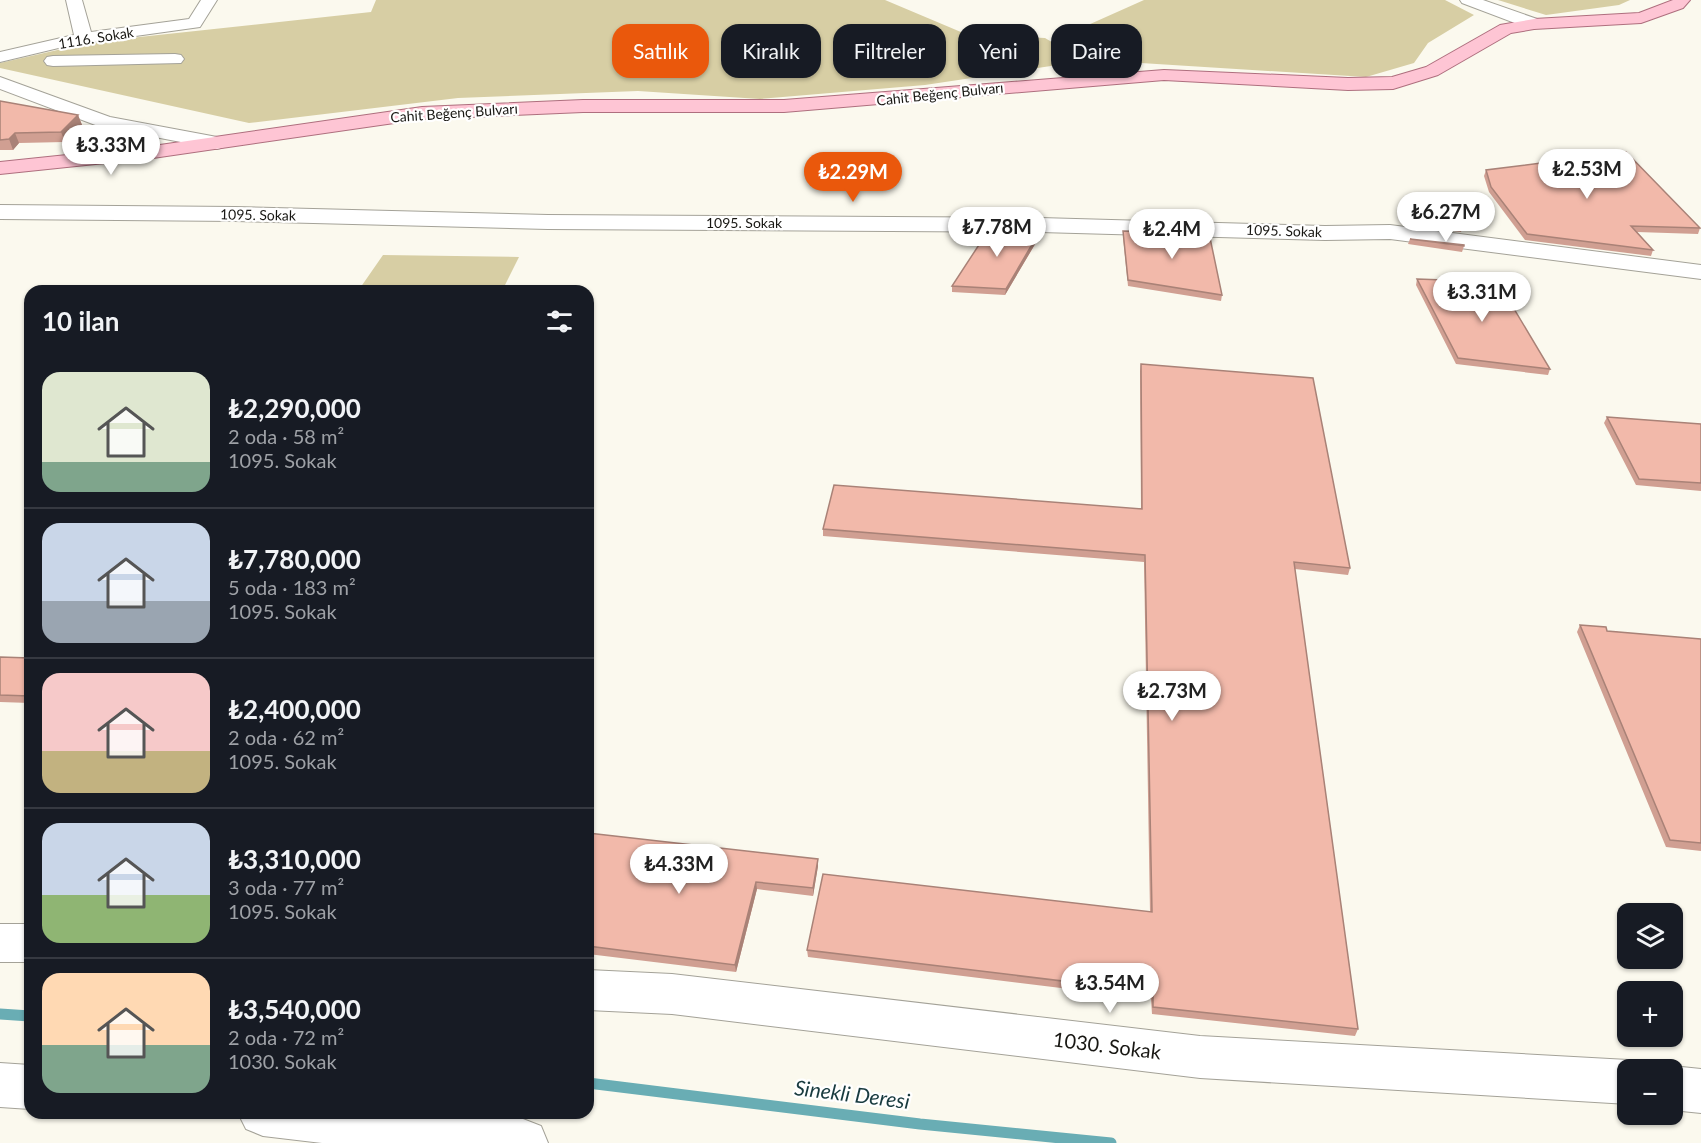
<!DOCTYPE html>
<html lang="tr">
<head>
<meta charset="utf-8">
<style>
	:root { --surface:#171b24; --page:#20242c; --text:#f1f3f6; --muted:#9ea1a6; --line:#363941; --accent:#ea580c }
	body { margin:0; font-family:Lato,sans-serif; background:var(--page); color:var(--text); height:100vh; display:flex; flex-direction:column; font-size:22px; white-space:nowrap }
	* { box-sizing:border-box; margin:0 }
	p { font-size:20px; color:var(--muted) }
	.icon { flex:none; width:33px; height:33px; fill:none; stroke:currentColor; stroke-width:2; stroke-linecap:round; stroke-linejoin:round }
	.map { position:relative; flex:1; overflow:hidden }
	.panel { position:absolute; left:24px; top:285px; width:570px; height:834px; display:flex; flex-direction:column; background:var(--surface); border-radius:18px; box-shadow:0 2px 4px #0004 }
	.panel>* { flex:none }
	.guide { position:absolute; left:612px; top:24px; width:570px; height:54px; display:flex; gap:12px }
	.controls { position:absolute; left:1617px; top:903px; display:grid; gap:12px }
	.controls a { display:grid; place-items:center; width:66px; height:66px; border-radius:12px; background:var(--surface); box-shadow:0 2px 4px #0004; font-size:30px }
	.price { position:absolute; translate:-50% -51px; padding:0 14px; border-radius:21px; background:#fff; color:#222; font-size:20px; line-height:39px; filter:drop-shadow(0 2px 3px #0008) }
	.price::after { content:''; position:absolute; left:50%; top:36px; width:18px; height:14px; margin-left:-9px; background:inherit; clip-path:polygon(0 0,100% 0,50% 100%) }
	.price.current { background:var(--accent); color:#fff }
	ul { padding:0; list-style:none }
	li { display:flex; align-items:center; gap:18px; height:150px; padding:0 18px }
	li+li { border-top:2px solid var(--line) }
	li span { display:grid; place-items:center; flex:none; width:168px; height:120px; border-radius:18px; color:#555 }
	li>.icon { margin-inline-start:auto }
	span .icon { width:72px; height:72px; fill:#fffc; stroke-width:1 }
	li b { font-size:26px }
	h2 { display:flex; justify-content:space-between; align-items:center; height:72px; padding:0 18px; font-size:26px }
	.tag { padding:0 21px; border-radius:18px; background:var(--surface); box-shadow:0 2px 4px #0004; font-size:21px; line-height:54px }
	.tag.current { background:var(--accent); color:#fff }
	.map>svg:first-child { display:block }
	.green { fill:#d7cea4 }
	.lines { fill:none; stroke-linecap:round; stroke-linejoin:round }
	.stream { stroke:#69adb4; stroke-width:11 }
	.minor-casing { stroke:#a4a298; stroke-width:2 }
	.major-casing { stroke:#ae6f7e; stroke-width:2 }
	.minor { fill:#fff; fill-rule:evenodd }
	.major { fill:#fec5d4; fill-rule:evenodd }
	.wall { fill:#d09f92 }
	.shaded-wall { fill:#a98277 }
	.building { fill:#f2b9aa; stroke:#a98277; stroke-width:1.5 }
	.labels { text-anchor:middle; stroke-width:4.5; stroke-linejoin:round; paint-order:stroke }
	.far-street-label { font-size:14px; fill:#181713; stroke:#fff }
	.near-street-label { font-size:20px; fill:#181713; stroke:#fff }
	.near-water-label { font-size:21px; font-style:italic; fill:#193b3f; stroke:#fff }
</style>
</head>
<body>
<div class="map">
<svg width="1701" height="1143" viewBox="0 0 1701 1143">
	<rect width="100%" height="100%" fill="#fbf9ee"/>
	<path class="green" d="M376 0H885L968 35 1045 38 1084 61 925 85 760 99 638 91 458 98 249 123 0 68V63L93 42 371 12Z
		M1144 0H1445L1474 15 1428 43 1414 63 1366 77 1125 62 1079 29Z
		M1498 0H1630L1619 5 1546 15Z
		M383 255 519 257 502 291H358Z"/>
	<g class="lines">
		<path class="stream" d="M0 1014 30 1016
			M588 1083 920 1124 1111 1143"/>
		<defs>
			<path id="minor" d="M66 0H82L91 32 189 19 201 0H217L200 27 71 45 0 62V52L74 35Z
				M1460 0H1483L1540 20 1542 24 1534 29 1528 28 1462 3Z
				M175 54 181 55 184 59 181 63 53 66 47 65 44 61 47 57 53 56Z
				M0 77 110 117 217 137 224 139 227 143 224 147 217 149 98 126 0 89Z
				M0 205 235 207 548 215 1040 218 1325 226 1390 225 1701 265V279L1390 239 1325 240 1040 232 548 229 235 221 0 219Z
				M0 924H30V962H0Z
				M588 970 672 974 1200 1036 1628 1060 1645 1066 1646 1070H1628V1104L1200 1078 672 1014 588 1010Z
				M0 1063 30 1065V1109L0 1107Z
				M1672 1066 1701 1069V1113L1672 1110V1070H1662Z
				M238 1113H468L523 1119 541 1126 548 1143H322L263 1136 246 1129Z"/>
			<path id="major" d="M1673 0H1690L1683 8 1641 23 1534 29 1511 33 1438 75 1393 89 1348 90 1164 80 784 112H583L422 119 153 158 0 174V162L153 146 422 107 583 100H784L1164 70 1348 78 1392 77 1426 67 1500 25 1534 19 1639 13Z"/>
		</defs>
		<use href="#minor" class="minor-casing"/>
		<use href="#major" class="major-casing"/>
		<use href="#minor" class="minor"/>
		<use href="#major" class="major"/>
	</g>
	<path class="wall" d="M0 101 78 115 82 125 65 142 19 143 13 150H0Z
		M1575 163 1700 228 1698 234 1637 232 1653 250 1651 256 1525 240 1489 192 1484 176 1486 170Z
		M1410 204 1463 226 1461 232 1408 225 1409 210Z
		M1041 229V234L1005 295 952 292V286Z
		M1123 231 1222 295 1221 301 1128 286 1123 237Z
		M1410 239 1464 246 1462 252 1408 244Z
		M1417 279 1550 369 1548 375 1456 364 1416 285Z
		M1141 364 1350 568 1348 575 1295 569 1358 1029 1355 1036 1152 1014 1151 999 808 957 807 950 1150 912 1144 562 823 536V529L1141 508 1140 371Z
		M1607 417 1701 424V491L1636 485 1604 423Z
		M1580 625 1607 631 1701 639V851L1666 847 1577 632Z
		M0 657 30 658V703L0 702Z
		M588 833 818 866 813 896 757 889 736 972 588 954Z"/>
	<path class="shaded-wall" d="M78 115 82 125 65 142 61 132Z
		M15 133 19 143 13 150 9 139Z
		M1041 229V234L1005 295 1006 289Z
		M818 859V866L813 896V888Z
		M756 882 757 889 736 972 735 965Z"/>
	<path class="building" d="M0 101 78 115 61 132 15 133 9 139 0 140Z
		M1626 152 1700 228 1631 226 1653 250 1527 234 1491 187 1486 170 1572 159 1575 163Z
		M1410 204 1462 210 1463 226 1410 219Z
		M990 228 1041 229 1006 289 952 286Z
		M1123 231 1209 233 1222 295 1128 280Z
		M1410 239 1464 245V246Z
		M1417 279 1498 282 1550 369 1458 358Z
		M1141 364 1313 378 1350 568 1294 562 1358 1029 1153 1007V992L807 950 823 874 1152 912 1145 555 823 529 834 485 1142 509Z
		M1607 417 1701 424V483L1639 479Z
		M1580 625 1606 627 1607 631 1701 639V843L1670 840Z
		M0 657 30 658V696L0 695Z
		M588 833 818 859 813 888 756 882 735 965 588 946Z"/>
	<g class="labels">
		<g class="far-street-label">
			<text transform="translate(96 38) rotate(-9)" y="5">1116. Sokak</text>
			<text transform="translate(940 94) rotate(-6)" y="5">Cahit Beğenç Bulvarı</text>
			<text transform="translate(454 113) rotate(-4)" y="5">Cahit Beğenç Bulvarı</text>
			<text transform="translate(258 215) rotate(1)" y="5">1095. Sokak</text>
			<text x="744" y="228">1095. Sokak</text>
			<text transform="translate(1284 231) rotate(2)" y="5">1095. Sokak</text>
		</g>
		<g class="near-street-label">
			<text transform="translate(1107 1046) rotate(7)" y="7">1030. Sokak</text>
		</g>
		<g class="near-water-label">
			<text transform="translate(852 1095) rotate(7)" y="7">Sinekli Deresi</text>
		</g>
	</g>
</svg>
<div class="controls">
<a><svg class="icon" aria-label="layers" viewBox="0 0 24 24"><path d="M12 4l9 5-9 5-9-5zM3 14l9 5 9-5"/></svg></a>
<a>+</a>
<a>−</a>
</div>
<b class="price" style="left:111px;top:176px">₺3.33M</b>
<b class="price" style="left:1587px;top:200px">₺2.53M</b>
<b class="price current" style="left:853px;top:203px">₺2.29M</b>
<b class="price" style="left:1446px;top:243px">₺6.27M</b>
<b class="price" style="left:997px;top:258px">₺7.78M</b>
<b class="price" style="left:1172px;top:260px">₺2.4M</b>
<b class="price" style="left:1482px;top:323px">₺3.31M</b>
<b class="price" style="left:1172px;top:722px">₺2.73M</b>
<b class="price" style="left:679px;top:895px">₺4.33M</b>
<b class="price" style="left:1110px;top:1014px">₺3.54M</b>
<div class="guide">
<a class="tag current">Satılık</a>
<a class="tag">Kiralık</a>
<a class="tag">Filtreler</a>
<a class="tag">Yeni</a>
<a class="tag">Daire</a>
</div>
<section class="panel">
<h2>10 ilan<svg class="icon" aria-label="filters" viewBox="0 0 24 24"><path d="M4 7h16M4 17h16"/><circle cx="9" cy="7" r="2"/><circle cx="15" cy="17" r="2"/></svg></h2>
<ul>
<li><span style="background:linear-gradient(#dfe7d0 75%,#7fa58c 0)"><svg class="icon" aria-label="home" viewBox="0 0 24 24"><path d="M3 11l9-7 9 7M6 9v11h12V9"/></svg></span><div><b>₺2,290,000</b><p>2 oda · 58 m²</p><p>1095. Sokak</p></div></li>
<li><span style="background:linear-gradient(#c9d6e8 65%,#9aa5b1 0)"><svg class="icon" aria-label="home" viewBox="0 0 24 24"><path d="M3 11l9-7 9 7M6 9v11h12V9"/></svg></span><div><b>₺7,780,000</b><p>5 oda · 183 m²</p><p>1095. Sokak</p></div></li>
<li><span style="background:linear-gradient(#f6c9c9 65%,#c2b280 0)"><svg class="icon" aria-label="home" viewBox="0 0 24 24"><path d="M3 11l9-7 9 7M6 9v11h12V9"/></svg></span><div><b>₺2,400,000</b><p>2 oda · 62 m²</p><p>1095. Sokak</p></div></li>
<li><span style="background:linear-gradient(#c9d6e8 60%,#8fb573 0)"><svg class="icon" aria-label="home" viewBox="0 0 24 24"><path d="M3 11l9-7 9 7M6 9v11h12V9"/></svg></span><div><b>₺3,310,000</b><p>3 oda · 77 m²</p><p>1095. Sokak</p></div></li>
<li><span style="background:linear-gradient(#ffd9b3 60%,#7fa58c 0)"><svg class="icon" aria-label="home" viewBox="0 0 24 24"><path d="M3 11l9-7 9 7M6 9v11h12V9"/></svg></span><div><b>₺3,540,000</b><p>2 oda · 72 m²</p><p>1030. Sokak</p></div></li>
</ul>
</section>
</div>
</body>
</html>
